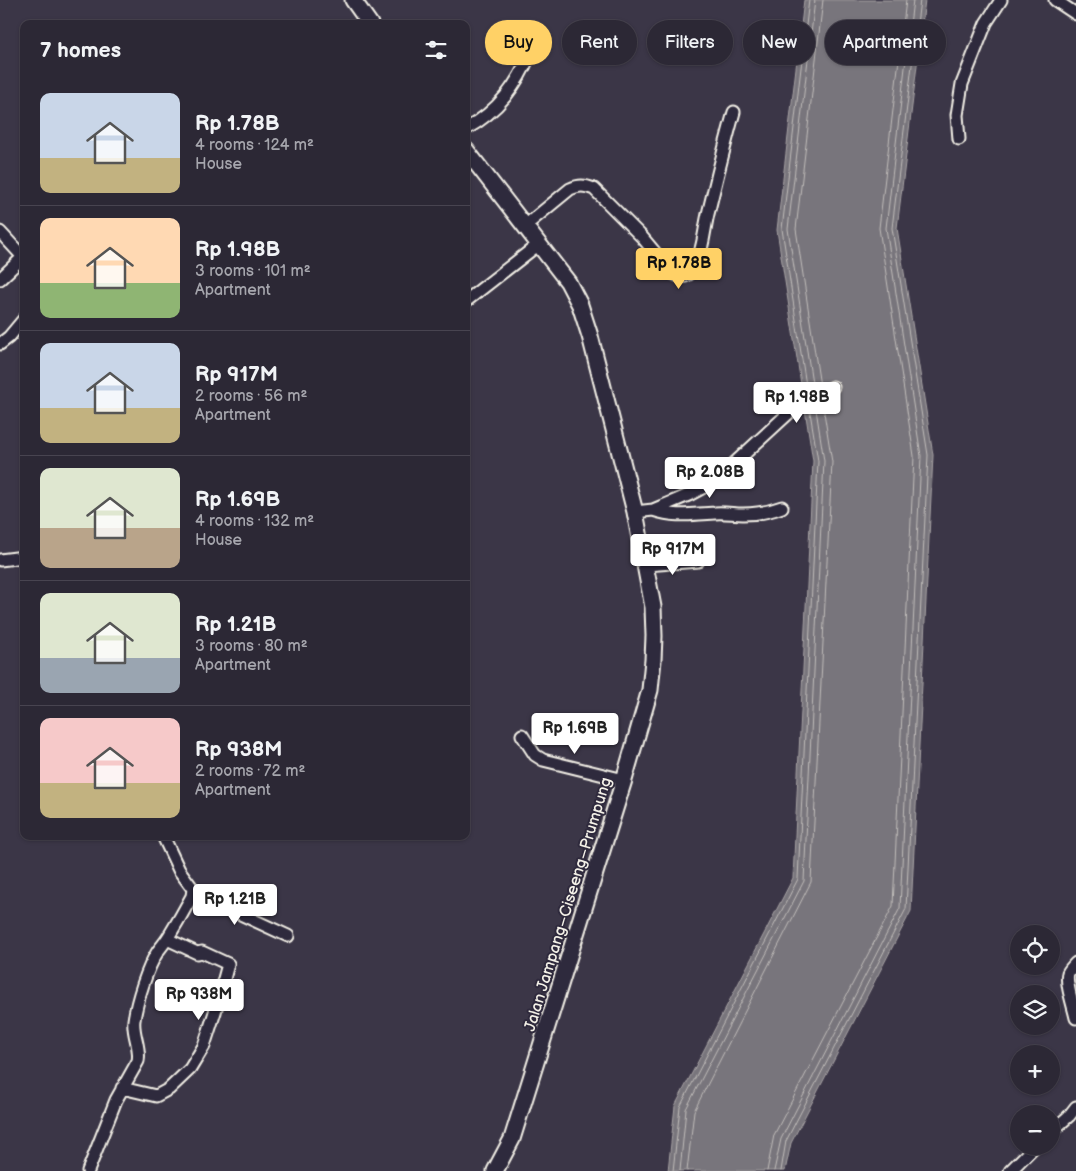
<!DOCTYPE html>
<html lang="en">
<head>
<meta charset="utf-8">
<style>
	:root { --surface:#2c2835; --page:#383441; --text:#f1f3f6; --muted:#a6a6ad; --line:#484450; --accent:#ffd166 }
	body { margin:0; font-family:"Balsamiq Sans",sans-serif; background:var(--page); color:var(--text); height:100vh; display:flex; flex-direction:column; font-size:19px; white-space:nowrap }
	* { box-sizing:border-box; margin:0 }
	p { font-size:16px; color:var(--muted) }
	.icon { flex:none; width:28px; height:28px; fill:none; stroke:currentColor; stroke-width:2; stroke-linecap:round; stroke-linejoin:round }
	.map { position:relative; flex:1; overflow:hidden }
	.drawer { position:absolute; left:20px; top:20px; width:450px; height:820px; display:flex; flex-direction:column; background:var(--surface); border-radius:10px; box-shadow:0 1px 4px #0004,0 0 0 1px var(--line) }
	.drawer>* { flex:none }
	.top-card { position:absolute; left:485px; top:20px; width:475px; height:45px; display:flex; gap:10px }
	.buttons { position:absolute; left:1010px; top:925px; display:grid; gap:10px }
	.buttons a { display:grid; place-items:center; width:50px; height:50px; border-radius:50%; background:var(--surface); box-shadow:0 1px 4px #0004,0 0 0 1px var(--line); font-size:25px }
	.price { position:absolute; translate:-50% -42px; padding:0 11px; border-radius:5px; background:#fff; color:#222; font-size:16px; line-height:32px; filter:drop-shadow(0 1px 2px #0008) }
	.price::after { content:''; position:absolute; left:50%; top:30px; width:15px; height:11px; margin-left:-8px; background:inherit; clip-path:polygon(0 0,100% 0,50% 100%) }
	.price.selected { background:var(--accent); color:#111 }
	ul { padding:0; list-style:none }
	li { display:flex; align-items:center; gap:15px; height:125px; padding:0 20px }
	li+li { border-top:1px solid var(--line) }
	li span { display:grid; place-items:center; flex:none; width:140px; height:100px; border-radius:10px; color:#555 }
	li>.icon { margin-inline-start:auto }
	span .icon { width:60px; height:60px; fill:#fffc; stroke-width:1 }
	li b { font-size:21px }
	h2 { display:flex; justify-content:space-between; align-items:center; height:60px; padding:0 20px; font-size:21px }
	.pill { padding:0 18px; border-radius:22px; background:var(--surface); box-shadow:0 1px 4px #0004,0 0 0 1px var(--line); font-size:18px; line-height:45px }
	.pill.selected { background:var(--accent); color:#111 }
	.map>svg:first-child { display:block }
	.water { fill:#78747b; stroke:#aaa6a7 }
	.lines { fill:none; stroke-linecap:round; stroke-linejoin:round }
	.shore { stroke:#c2bfbc; stroke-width:1 }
	.minor-casing { stroke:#f4f1e8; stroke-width:15 }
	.major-casing { stroke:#f4f1e8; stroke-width:19 }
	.minor { stroke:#2f2a3d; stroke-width:11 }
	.major { stroke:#2f2a3d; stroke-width:15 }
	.labels { text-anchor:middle; stroke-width:4; stroke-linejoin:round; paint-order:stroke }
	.street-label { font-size:16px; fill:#f4f1e8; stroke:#2f2a3d }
</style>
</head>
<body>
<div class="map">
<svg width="1076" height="1171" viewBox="0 0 1076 1171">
	<rect width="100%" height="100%" fill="#3b3647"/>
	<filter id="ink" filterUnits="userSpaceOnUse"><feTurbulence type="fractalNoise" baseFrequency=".02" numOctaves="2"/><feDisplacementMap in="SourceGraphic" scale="10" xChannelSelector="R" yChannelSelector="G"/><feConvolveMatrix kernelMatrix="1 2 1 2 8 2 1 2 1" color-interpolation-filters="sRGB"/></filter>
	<g filter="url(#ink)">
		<path class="water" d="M804 0H925L897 228 933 455 911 911 791 1143 785 1171H668L675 1106 793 878 813 461 777 230Z"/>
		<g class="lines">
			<path class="shore" d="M820 386 796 229 823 0
				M813 389 788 229 815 0
				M807 392 782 229 809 0
				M673 1171 680 1107 798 879 818 461 809 406
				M680 1171 686 1109 804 881 824 461 815 403
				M687 1171 694 1111 811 882 832 462 822 400
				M767 1171 774 1135 893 906 914 456 879 228 906 0
				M774 1171 781 1139 900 908 921 456 886 228 913 0
				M781 1171 786 1141 906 909 928 455 892 228 920 0"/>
			<defs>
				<path id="minor" d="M1055 0 1076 14
					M466 129C498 111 517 86 531 52
					M959 139 957 115 962 84 986 23 1001 0
					M525 226 570 189C579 185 584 185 594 189L642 237 672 273 681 277C688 276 692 273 695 266 704 249 704 228 709 210 717 177 725 144 734 112
					M0 232 24 258
					M0 279 23 257
					M466 301 539 244
					M0 344 9 337 24 319
					M653 510C678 518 690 514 715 513 724 512 734 514 743 514 757 514 769 512 782 507
					M635 512 653 510 691 494 706 486 728 469 790 412 804 401 833 387
					M0 560 24 557
					M646 565 698 561
					M522 735 535 755 543 760 624 780
					M193 892 288 936
					M1076 963C1073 966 1070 969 1068 973 1065 982 1074 1008 1076 1018
					M122 1088 156 1096 169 1089 190 1069 204 1046 215 1012 228 964 202 952 197 953 167 939
					M1051 1132 1069 1116 1076 1107
					M88 1171 116 1100 138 1061C141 1047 132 1034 134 1020 137 1000 147 968 158 951 162 946 166 941 169 936 177 923 185 909 192 896L193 889 179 870 163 836
					M1010 1171 1035 1146"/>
				<path id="major" d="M353 0 370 24
					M466 150 568 282 580 305 590 336 635 512 653 607 654 636 653 660 650 690 624 780 512 1139 495 1171"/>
			</defs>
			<use href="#minor" class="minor-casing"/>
			<use href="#major" class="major-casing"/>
			<use href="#minor" class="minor"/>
			<use href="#major" class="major"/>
		</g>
	</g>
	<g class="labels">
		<g class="street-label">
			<text transform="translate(567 904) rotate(-73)" y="6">Jalan Jampang–Ciseeng–Prumpung</text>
		</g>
	</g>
</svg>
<div class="buttons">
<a><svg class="icon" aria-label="locate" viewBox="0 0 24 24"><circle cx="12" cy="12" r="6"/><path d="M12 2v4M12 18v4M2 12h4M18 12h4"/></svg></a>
<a><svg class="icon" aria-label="layers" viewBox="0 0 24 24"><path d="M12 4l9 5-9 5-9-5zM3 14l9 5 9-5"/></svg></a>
<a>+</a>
<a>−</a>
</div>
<b class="price selected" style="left:679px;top:290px">Rp 1.78B</b>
<b class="price" style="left:797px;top:424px">Rp 1.98B</b>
<b class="price" style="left:710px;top:499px">Rp 2.08B</b>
<b class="price" style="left:673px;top:576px">Rp 917M</b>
<b class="price" style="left:575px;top:755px">Rp 1.69B</b>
<b class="price" style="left:235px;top:926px">Rp 1.21B</b>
<b class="price" style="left:199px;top:1021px">Rp 938M</b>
<div class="top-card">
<a class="pill selected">Buy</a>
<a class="pill">Rent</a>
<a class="pill">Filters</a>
<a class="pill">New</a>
<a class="pill">Apartment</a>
</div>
<section class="drawer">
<h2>7 homes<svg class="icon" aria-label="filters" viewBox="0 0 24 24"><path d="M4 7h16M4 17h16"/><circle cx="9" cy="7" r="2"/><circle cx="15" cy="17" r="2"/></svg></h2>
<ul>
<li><span style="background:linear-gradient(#c9d6e8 65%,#c2b280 0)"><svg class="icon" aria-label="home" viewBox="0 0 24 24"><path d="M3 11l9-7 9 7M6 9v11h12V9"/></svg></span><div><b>Rp 1.78B</b><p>4 rooms · 124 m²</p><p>House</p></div></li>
<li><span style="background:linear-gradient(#ffd9b3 65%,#8fb573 0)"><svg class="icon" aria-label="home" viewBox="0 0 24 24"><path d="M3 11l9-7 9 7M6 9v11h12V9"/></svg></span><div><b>Rp 1.98B</b><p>3 rooms · 101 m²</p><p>Apartment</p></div></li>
<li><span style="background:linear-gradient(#c9d6e8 65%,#c2b280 0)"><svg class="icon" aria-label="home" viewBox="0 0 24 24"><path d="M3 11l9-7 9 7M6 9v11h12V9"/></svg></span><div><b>Rp 917M</b><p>2 rooms · 56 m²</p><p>Apartment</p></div></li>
<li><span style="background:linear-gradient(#dfe7d0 60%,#b9a48a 0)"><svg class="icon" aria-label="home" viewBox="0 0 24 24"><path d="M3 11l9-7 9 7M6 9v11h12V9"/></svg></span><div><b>Rp 1.69B</b><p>4 rooms · 132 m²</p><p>House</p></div></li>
<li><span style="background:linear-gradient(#dfe7d0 65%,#9aa5b1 0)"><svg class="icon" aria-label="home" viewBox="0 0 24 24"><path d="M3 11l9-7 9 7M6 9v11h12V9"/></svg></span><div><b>Rp 1.21B</b><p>3 rooms · 80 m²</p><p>Apartment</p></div></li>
<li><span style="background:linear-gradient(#f6c9c9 65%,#c2b280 0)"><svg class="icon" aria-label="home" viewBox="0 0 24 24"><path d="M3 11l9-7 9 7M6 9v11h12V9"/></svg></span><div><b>Rp 938M</b><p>2 rooms · 72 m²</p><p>Apartment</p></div></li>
</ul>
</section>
</div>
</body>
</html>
